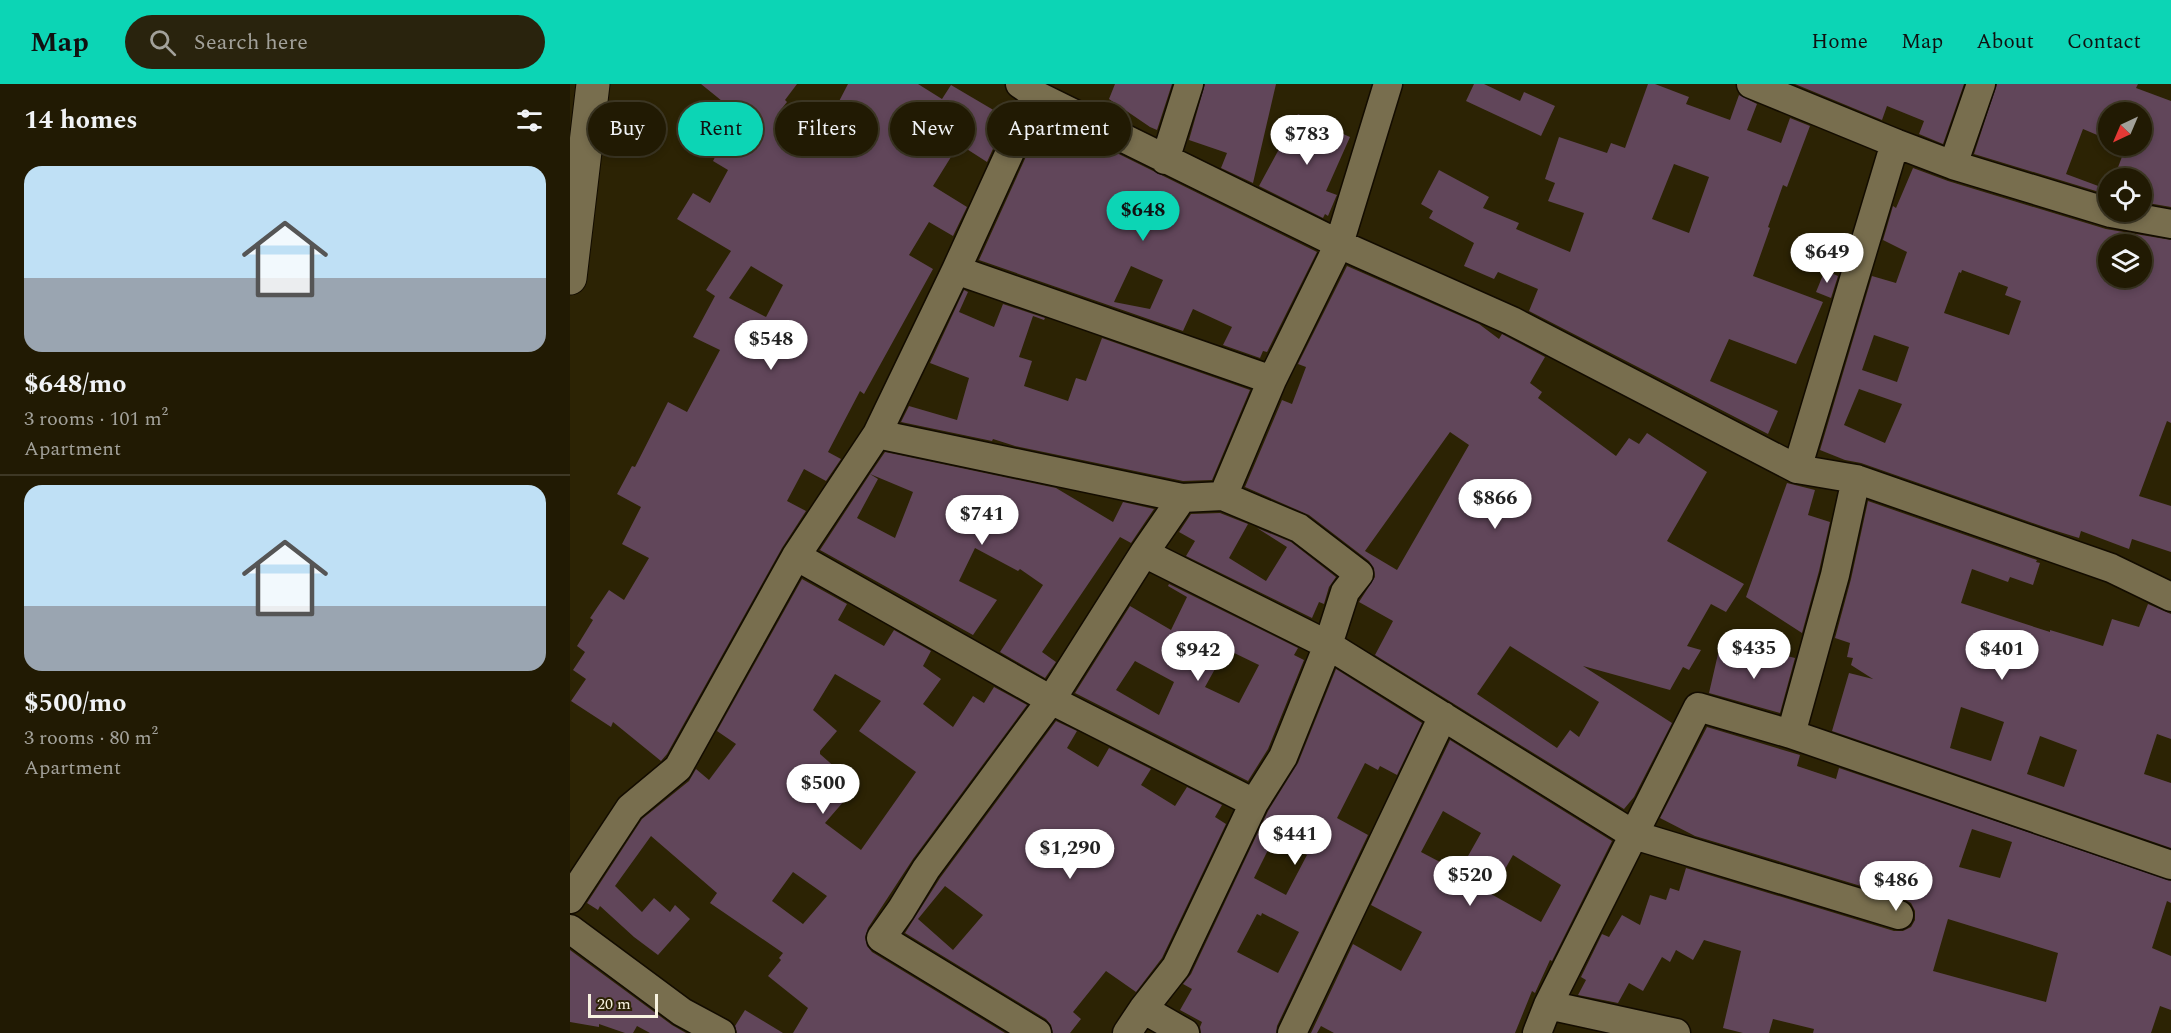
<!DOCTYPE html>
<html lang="en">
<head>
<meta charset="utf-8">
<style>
	:root { --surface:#211a03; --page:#29230d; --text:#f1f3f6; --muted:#a2a19a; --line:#3e3825; --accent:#0cd5b5 }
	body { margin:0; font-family:Spectral,serif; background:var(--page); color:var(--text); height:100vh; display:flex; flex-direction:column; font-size:22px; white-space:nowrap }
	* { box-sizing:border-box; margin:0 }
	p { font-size:20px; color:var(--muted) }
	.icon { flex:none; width:33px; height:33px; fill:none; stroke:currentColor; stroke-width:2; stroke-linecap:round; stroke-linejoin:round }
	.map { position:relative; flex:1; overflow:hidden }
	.side { display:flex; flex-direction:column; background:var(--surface); width:570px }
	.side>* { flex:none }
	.top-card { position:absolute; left:18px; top:18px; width:570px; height:54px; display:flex; gap:12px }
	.needle { width:39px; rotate:224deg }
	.fabs { position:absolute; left:1528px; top:18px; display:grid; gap:12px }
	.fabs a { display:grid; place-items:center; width:54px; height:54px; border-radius:50%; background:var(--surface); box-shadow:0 3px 9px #0003,0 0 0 2px var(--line); font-size:30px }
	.scale { position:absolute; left:18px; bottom:15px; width:70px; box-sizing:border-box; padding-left:6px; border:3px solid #f7f2e0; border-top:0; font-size:16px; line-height:21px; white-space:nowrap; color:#f7f2e0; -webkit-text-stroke:4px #2c2304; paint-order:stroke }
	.price { position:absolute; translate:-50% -51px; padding:0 14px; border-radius:21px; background:#fff; color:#222; font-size:20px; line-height:39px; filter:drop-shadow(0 2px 3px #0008) }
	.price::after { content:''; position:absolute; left:50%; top:36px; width:18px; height:14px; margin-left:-9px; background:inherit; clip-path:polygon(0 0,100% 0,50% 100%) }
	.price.selected { background:var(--accent); color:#111 }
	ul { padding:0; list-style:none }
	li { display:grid; align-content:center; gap:12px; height:318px; padding:0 24px }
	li+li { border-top:2px solid var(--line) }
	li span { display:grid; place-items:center; height:186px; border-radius:18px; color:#555 }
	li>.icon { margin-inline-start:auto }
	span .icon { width:108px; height:108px; fill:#fffc; stroke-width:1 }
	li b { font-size:26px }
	h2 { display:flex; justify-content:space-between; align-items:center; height:72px; padding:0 24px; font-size:26px }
	.pill { padding:0 21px; border-radius:27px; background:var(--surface); box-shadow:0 3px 9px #0003,0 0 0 2px var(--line); font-size:21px; line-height:54px }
	.pill.selected { background:var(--accent); color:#111 }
	header { display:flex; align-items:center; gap:36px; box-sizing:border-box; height:84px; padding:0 30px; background:var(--accent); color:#111 }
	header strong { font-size:28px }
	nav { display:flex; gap:33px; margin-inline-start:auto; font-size:21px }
	.search { width:420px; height:54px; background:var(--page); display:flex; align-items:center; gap:15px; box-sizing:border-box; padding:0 21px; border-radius:33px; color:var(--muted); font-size:22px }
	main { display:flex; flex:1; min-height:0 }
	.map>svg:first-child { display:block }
	.building { fill:#61465a; fill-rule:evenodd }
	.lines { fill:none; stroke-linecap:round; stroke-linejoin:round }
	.street-casing { stroke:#130c00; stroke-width:31 }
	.secondary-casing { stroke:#130c00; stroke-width:35 }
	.street { stroke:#786e4e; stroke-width:28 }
	.secondary { stroke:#786e4e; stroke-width:33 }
</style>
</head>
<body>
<header>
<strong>Map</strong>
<div class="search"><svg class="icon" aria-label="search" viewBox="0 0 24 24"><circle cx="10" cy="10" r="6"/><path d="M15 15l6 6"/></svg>Search here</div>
<nav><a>Home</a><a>Map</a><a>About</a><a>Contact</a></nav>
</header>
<main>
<section class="side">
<h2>14 homes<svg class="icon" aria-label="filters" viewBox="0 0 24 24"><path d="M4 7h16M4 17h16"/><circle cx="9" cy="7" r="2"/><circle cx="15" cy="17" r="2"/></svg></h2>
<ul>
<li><span style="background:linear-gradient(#bfe0f5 60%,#9aa5b1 0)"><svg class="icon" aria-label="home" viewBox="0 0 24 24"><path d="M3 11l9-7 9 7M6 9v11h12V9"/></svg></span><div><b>$648/mo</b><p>3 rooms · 101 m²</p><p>Apartment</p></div></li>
<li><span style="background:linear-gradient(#bfe0f5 65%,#9aa5b1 0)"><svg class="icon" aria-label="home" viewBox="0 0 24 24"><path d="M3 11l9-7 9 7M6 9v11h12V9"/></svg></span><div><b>$500/mo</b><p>3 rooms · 80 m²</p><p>Apartment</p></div></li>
</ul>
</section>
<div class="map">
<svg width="1601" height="949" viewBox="0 0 1601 949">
	<rect width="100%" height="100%" fill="#2c2304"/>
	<path class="building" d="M131 0H227L215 16 217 18 209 28 250 54 278 0H348L372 15 381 1 437 34 417 78 389 60 363 102 397 123 383 152 359 138 339 171 363 185 294 310 290 307 258 368 271 375 256 397 234 385 217 417 236 427 212 464 97 670 91 677 43 638 41 643 1 617 16 595 3 586 15 568 7 562 23 536 20 534 39 506 54 516 79 474 52 460 71 423 47 410 62 382 65 383 98 318 117 328 150 266 123 253 145 212 136 206 161 167 107 135 123 109 140 119 158 86 143 77 168 30ZM181 182 213 201 196 233 159 214Z
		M545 0H602L587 46 580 43 539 15Z
		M635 0H706L683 99 651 84 657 69 619 56Z
		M904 0H914L950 17 954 8 985 22 971 52 896 17Z
		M1078 0H1085L1119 13 1116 20 1160 36 1169 11 1187 20 1177 46 1211 59 1220 34 1240 42 1217 103 1213 101 1198 143 1200 144 1183 192 1253 218 1226 280 1159 255 1140 297 1208 327 1198 350 959 227 968 205 928 188 924 195 894 182 904 159 859 134 863 127 851 120 869 86 919 113 913 124 949 139 946 145 1000 168 1014 129 978 117 985 99 975 95 989 53 1037 69 1041 59 1055 64ZM1104 80 1139 93 1119 149 1082 135Z
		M1225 0H1394L1373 60 1349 50 1354 37 1317 22 1312 36Z
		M1427 0H1568L1566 4 1601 17V123L1572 118V94H1544L1556 62H1554H1572V28H1539V56L1513 45 1496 90 1539 106V111L1404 70Z
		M728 30 780 53 756 107 767 111 766 113 758 132 755 130 753 134 689 102Z
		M474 33 747 168 697 268 693 267 690 274 653 261 662 243 623 225 613 247 409 176ZM561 182 593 196 580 225 544 218Z
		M1343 84 1378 97 1536 145 1601 156V339L1597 337 1569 412 1601 422V468L1562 455 1559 465 1511 447 1509 454 1480 445 1291 379 1275 376 1250 366 1302 192 1326 199 1337 168 1313 156 1323 122 1326 124ZM1539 160H1572V194H1539ZM1392 186 1438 203 1435 211 1451 217 1439 251 1374 229 1389 188 1391 189ZM1304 251 1339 263 1327 298 1292 286ZM1289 305 1332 320 1315 359 1274 341Z
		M777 182 909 240 929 255 932 250 975 273 960 299 972 308 968 314 1046 372 1059 354 1069 360 1077 349 1137 388 1097 457 1174 500 1156 528 1141 520 1117 562 1131 566 1119 586 1113 583 1100 606 1013 582 1102 639 1064 713 1054 725 805 571 823 537 789 518 805 493 804 484 799 477 739 431 675 403 712 316 722 320 736 283 728 280ZM880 348 899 361 827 486 795 467ZM940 562 1029 618 1009 653 1000 646 987 664 907 610Z
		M1255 186 1268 192 1261 214 1246 208Z
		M394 206 398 208 389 228 424 243 433 220 475 234 474 236 463 232 449 273 462 277 454 302 498 317 506 294 516 297 532 254 680 306 642 396 613 397 445 362 423 355 422 357 331 338 339 322 387 336 399 294 360 279Z
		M315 368 486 404 543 438 553 418 584 425 561 459 550 453 472 568 486 578 475 594 430 568 473 501 450 485 448 487 405 464 389 497 427 516 403 551 250 466 300 390 308 395 287 434 325 454 343 408 300 390Z
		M1217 399 1245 406 1238 431 1260 438 1249 487 1232 549 1176 513Z
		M1298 417 1467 476 1466 478 1470 479 1463 501 1440 493 1438 498 1402 485 1391 519 1480 548V546L1533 562 1542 535 1569 543 1578 520 1601 530V655L1587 650 1574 690 1601 699V764L1262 647 1279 589 1303 595 1281 581 1283 574 1277 573 1280 559 1265 554 1281 495ZM1391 623 1434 638 1421 677 1380 664ZM1470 652 1507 666 1494 703 1457 690Z
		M650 429 678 440 659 474 696 497 717 463 687 444 721 458 766 493 759 503 754 520 749 518 742 534 616 472 625 457 609 448 621 430Z
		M232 495 277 520 268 536 314 562 324 546 361 567 353 582 371 595 353 620 383 643 403 612 414 619 424 603 457 621 343 775 298 844 295 853 297 862 302 868 435 949H223L238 924 198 892 211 876 209 874 213 869 140 819 147 809 81 752 45 802 72 828 84 814 100 828 105 821 120 835 88 871 64 853 30 822 28 826 17 819 72 735 119 697 126 685 139 696 166 660 147 647ZM265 590 311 617 289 647 346 688 291 766 255 739 281 709 261 692 267 685 250 670V667L267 647 243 626ZM223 788 257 812 233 840 202 817Z
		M599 500 728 564 724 571 734 576 698 665 678 697 505 609 560 522 601 546 617 513 598 502ZM656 565 689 581 669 619 635 603ZM565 577 604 598 589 631 546 606Z
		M1190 565 1225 574 1210 629 1139 609 1148 570 1178 579 1180 570 1188 573Z
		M766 585 852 639 827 691 810 682 808 686 795 679 767 734 798 751 707 942 706 949H631L630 943 632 938 610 926 622 905 613 900 621 890 698 727 728 679ZM704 754 737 771 716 811 684 794ZM692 829 729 848 708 889 667 868 687 830 691 832Z
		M486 637 507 647 497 664 528 683 539 664 581 685 571 701 605 722 617 703 652 721 645 733 656 740 592 874 566 908 536 887 503 928 511 935 500 949H483L481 941 476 935 335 849 370 794ZM375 802 413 831 383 866 348 835Z
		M1137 643 1230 671 1227 682 1266 695 1269 684 1601 797V819L1597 817 1582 864 1601 872V926L1590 922 1581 949H1243L1244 945 1203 935 1199 949H1173L1153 944 1171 867 1134 856 1123 876 1106 866 1100 878 1092 873 1073 907 1059 899 1048 919 1008 911 1016 896 1011 893 1032 850 1039 853 1052 831 1070 841 1080 811 1096 816 1100 804 1109 807 1116 784 1324 847H1333L1341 843 1345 836V827L1341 819 1334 815 1125 752 1090 734ZM1402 745 1442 758 1430 794 1389 783ZM1378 835 1488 869 1476 918 1363 887Z
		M880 656 1042 757 982 877 980 876 965 909 962 907 945 949H764L751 942 747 949H741L783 860 831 887 852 848 801 821ZM873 727 911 749 889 788 851 768ZM943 771 991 801 971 838 921 810Z
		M0 866 102 941 116 949H80L67 942 63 949H55L29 940V943L0 938Z
		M175 926 213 949H167L165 942Z"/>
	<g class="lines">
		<defs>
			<path id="street" d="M450 0 466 11 769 160 942 237 1227 385 1286 395 1541 484 1601 513
				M1181 0 1325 59 1383 81 1541 129 1601 140
				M595 76 619 0
				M1383 81 1411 0
				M386 186 702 296
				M307 350 612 414 653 412 729 444 789 490 775 508 758 561 713 673 684 719 606 883 573 925 557 949
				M1227 385 1325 59
				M653 412 702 296 769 160 818 0
				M574 469 758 561 1064 751 1329 831
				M226 472 481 616 684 719
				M1221 650 1265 491 1286 395
				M0 815 60 724 108 684 226 472 307 350 386 186 466 11
				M0 845 112 928 151 949
				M978 921 1106 949
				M573 925 615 949
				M467 949 311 854 331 826 356 785 481 616 574 469 612 414
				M722 949 873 632
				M967 949 978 921 1128 623 1221 650 1601 781"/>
			<path id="secondary" d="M0 194 23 0"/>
		</defs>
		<use href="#street" class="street-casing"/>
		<use href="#secondary" class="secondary-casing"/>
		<use href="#street" class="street"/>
		<use href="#secondary" class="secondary"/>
	</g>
</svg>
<div class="fabs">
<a><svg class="needle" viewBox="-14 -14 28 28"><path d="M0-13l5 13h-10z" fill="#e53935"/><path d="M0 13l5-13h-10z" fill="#a2a19a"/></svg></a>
<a><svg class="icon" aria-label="locate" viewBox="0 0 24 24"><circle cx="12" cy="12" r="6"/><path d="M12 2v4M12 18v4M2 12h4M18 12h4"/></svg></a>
<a><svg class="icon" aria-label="layers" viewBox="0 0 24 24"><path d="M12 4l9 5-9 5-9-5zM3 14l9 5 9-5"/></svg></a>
</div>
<div class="scale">20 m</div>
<b class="price" style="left:737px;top:82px">$783</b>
<b class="price selected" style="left:573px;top:158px">$648</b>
<b class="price" style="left:1257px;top:200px">$649</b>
<b class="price" style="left:201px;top:287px">$548</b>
<b class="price" style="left:925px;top:446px">$866</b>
<b class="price" style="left:412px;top:462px">$741</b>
<b class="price" style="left:1184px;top:596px">$435</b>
<b class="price" style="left:1432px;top:597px">$401</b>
<b class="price" style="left:628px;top:598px">$942</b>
<b class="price" style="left:253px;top:731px">$500</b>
<b class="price" style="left:725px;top:782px">$441</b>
<b class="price" style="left:500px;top:796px">$1,290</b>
<b class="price" style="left:900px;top:823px">$520</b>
<b class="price" style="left:1326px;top:828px">$486</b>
<div class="top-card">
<a class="pill">Buy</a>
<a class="pill selected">Rent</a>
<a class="pill">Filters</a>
<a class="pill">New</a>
<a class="pill">Apartment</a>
</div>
</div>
</main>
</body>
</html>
